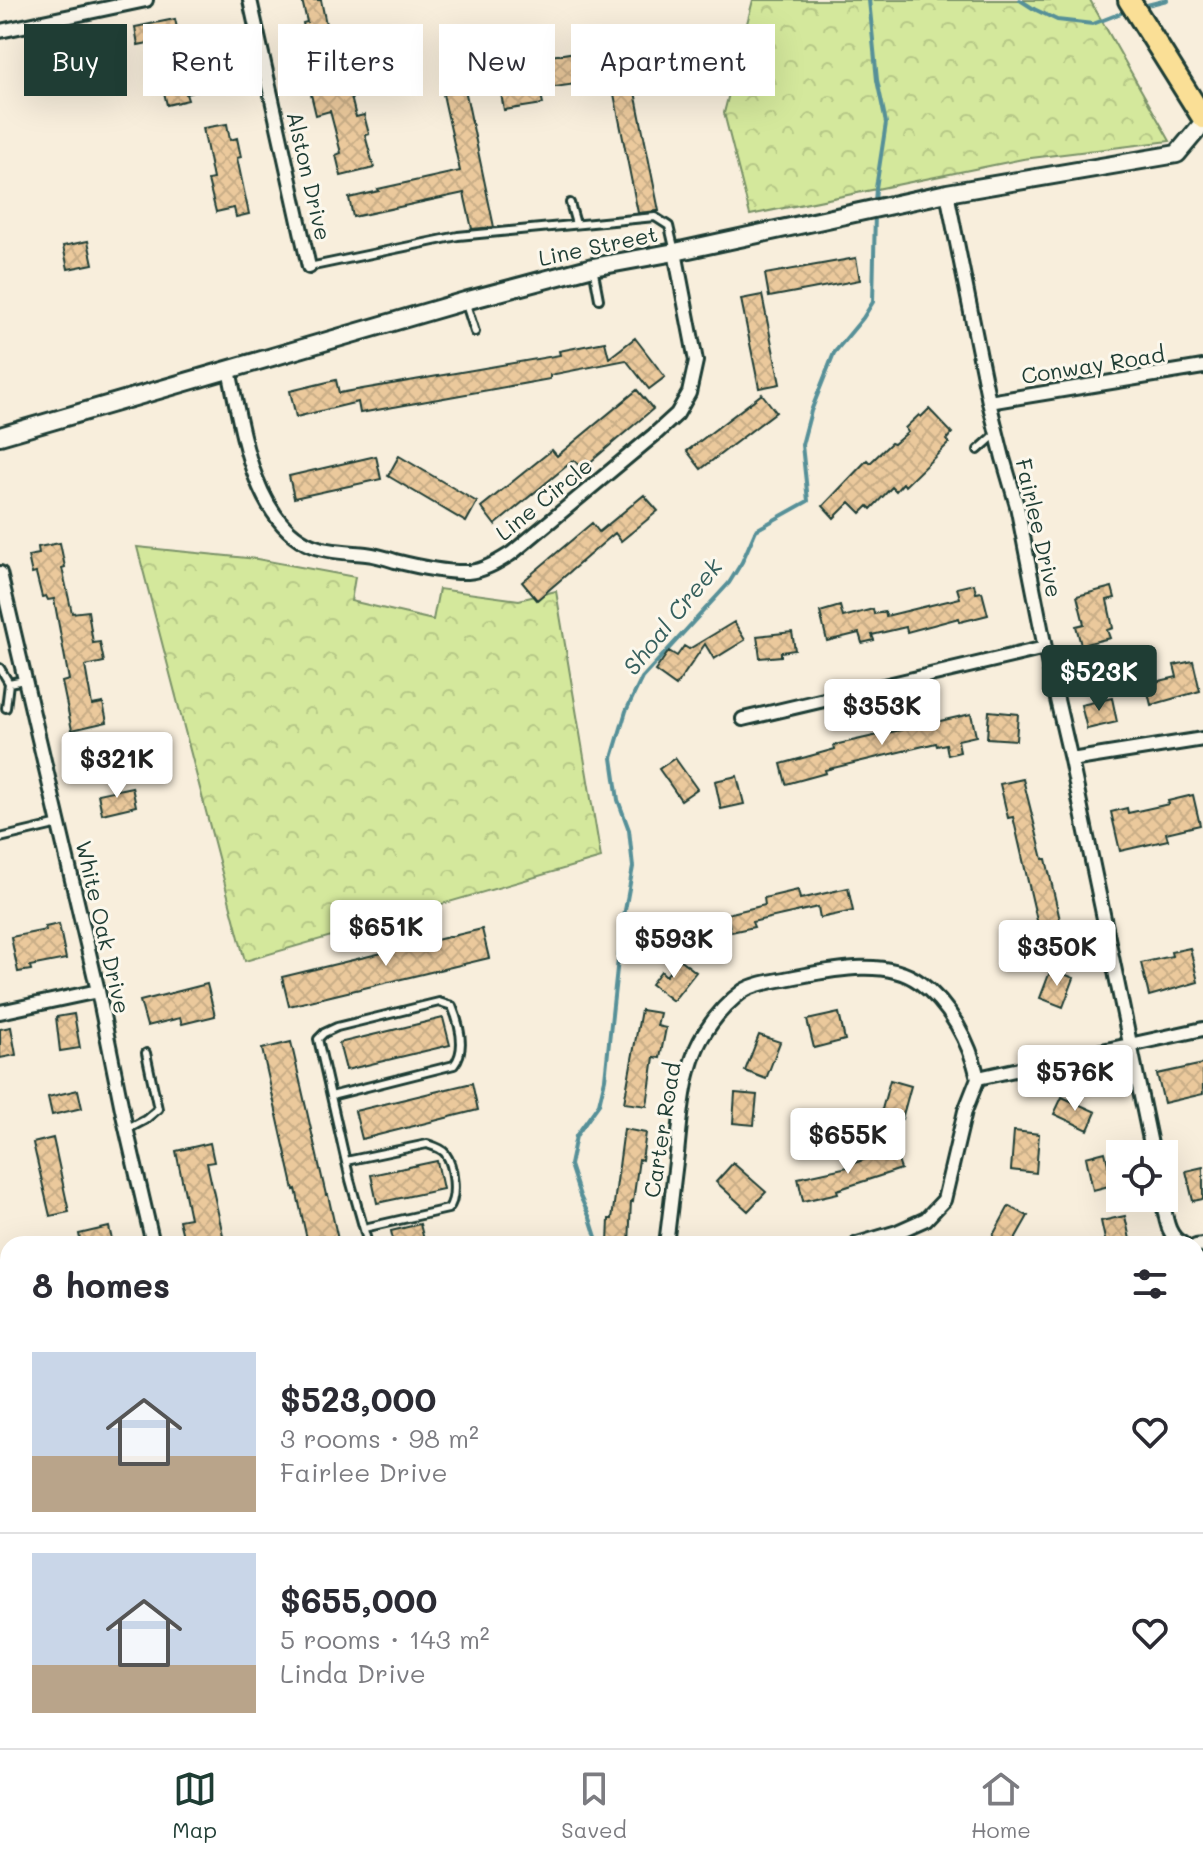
<!DOCTYPE html>
<html lang="en">
<head>
<meta charset="utf-8">
<style>
	:root { --surface:#fff; --page:#f7f7f7; --text:#2b2b33; --muted:#7c7c81; --line:#e1e1e2; --accent:#1f3d34 }
	body { margin:0; font-family:Mali,sans-serif; background:var(--page); color:var(--text); height:100vh; display:flex; flex-direction:column; font-size:30px; white-space:nowrap }
	* { box-sizing:border-box; margin:0 }
	p { font-size:26px; color:var(--muted) }
	.icon { flex:none; width:44px; height:44px; fill:none; stroke:currentColor; stroke-width:2; stroke-linecap:round; stroke-linejoin:round }
	.map { position:relative; flex:1; overflow:hidden }
	.sheet { position:absolute; left:0px; top:1236px; width:1204px; height:512px; display:flex; flex-direction:column; background:var(--surface); border-radius:24px 24px 0 0; box-shadow:0 8px 32px #0002 }
	.sheet>* { flex:none }
	.guide { position:absolute; left:24px; top:24px; width:800px; height:72px; display:flex; gap:16px }
	.buttons { position:absolute; left:1106px; top:1140px; display:grid; gap:16px }
	.buttons a { display:grid; place-items:center; width:72px; height:72px; border-radius:0px; background:var(--surface); box-shadow:0 8px 32px #0002; font-size:40px }
	.price { position:absolute; translate:-50% -68px; padding:0 18px; border-radius:8px; background:#fff; color:#222; font-size:26px; line-height:52px; filter:drop-shadow(0 2px 4px #0008) }
	.price::after { content:''; position:absolute; left:50%; top:48px; width:24px; height:18px; margin-left:-12px; background:inherit; clip-path:polygon(0 0,100% 0,50% 100%) }
	.price.selected { background:var(--accent); color:#fff }
	ul { padding:0; list-style:none }
	li { display:flex; align-items:center; gap:24px; height:200px; padding:0 32px }
	li+li { border-top:2px solid var(--line) }
	li span { display:grid; place-items:center; flex:none; width:224px; height:160px; border-radius:0px; color:#555 }
	li>.icon { margin-inline-start:auto }
	span .icon { width:96px; height:96px; fill:#fffc; stroke-width:1 }
	li b { font-size:34px }
	h2 { display:flex; justify-content:space-between; align-items:center; height:96px; padding:0 32px; font-size:34px }
	.tag { padding:0 28px; border-radius:0px; background:var(--surface); box-shadow:0 8px 32px #0002; font-size:28px; line-height:72px }
	.tag.selected { background:var(--accent); color:#fff }
	.dock { display:flex; justify-content:space-around; align-items:center; height:112px; border-top:2px solid var(--line); background:var(--surface); font-size:22px; color:var(--muted) }
	.dock a { display:grid; justify-items:center; gap:4px }
	.dock .selected { color:var(--accent) }
	.map>svg:first-child { display:block }
	.park { fill:url(#park-crowns); stroke:#7a9268; stroke-width:2 }
	.lines { fill:none; stroke-linecap:round; stroke-linejoin:round }
	.stream { stroke:#579098; stroke-width:4 }
	.building { fill:url(#building-cross-hatch); stroke:#1f3d34; stroke-width:2 }
	.service-casing { stroke:#1f3d34; stroke-width:12 }
	.minor-casing { stroke:#1f3d34; stroke-width:18 }
	.tertiary-casing { stroke:#1f3d34; stroke-width:22 }
	.primary-casing { stroke:#1f3d34; stroke-width:26 }
	.service { stroke:#fbf7ec; stroke-width:6 }
	.minor { stroke:#fbf7ec; stroke-width:12 }
	.tertiary { stroke:#fbf7ec; stroke-width:16 }
	.primary { stroke:#fadf96; stroke-width:20 }
	.labels { text-anchor:middle; stroke-width:6; stroke-linejoin:round; paint-order:stroke }
	.street-label { font-size:22px; fill:#1f3d34; stroke:#fbf7ec }
	.water-label { font-size:24px; font-style:italic; fill:#36605e; stroke:#fbf7ec }
</style>
</head>
<body>
<div class="map">
<svg width="1203" height="1748" viewBox="0 0 1203 1748">
	<defs>
		<pattern id="park-crowns" width="20" height="18" patternUnits="userSpaceOnUse" patternTransform="scale(2)"><rect width="20" height="18" fill="#d4e89c"/><path d="M2 6a3 3 0 1 1 6 0M12 15a3 3 0 1 1 6 0" fill="none" stroke="#b6c887"/></pattern>
		<pattern id="building-cross-hatch" width="8" height="8" patternUnits="userSpaceOnUse" patternTransform="scale(2)"><rect width="8" height="8" fill="#ebc99c"/><path d="M0 0l8 8M0 8l8-8" fill="none" stroke="#c9ae87"/></pattern>
	</defs>
	<rect width="100%" height="100%" fill="#f8eedc"/>
	<filter id="ink" filterUnits="userSpaceOnUse"><feTurbulence type="fractalNoise" baseFrequency=".0125" numOctaves="2"/><feDisplacementMap in="SourceGraphic" scale="16" xChannelSelector="R" yChannelSelector="G"/><feConvolveMatrix kernelMatrix="1 2 1 2 8 2 1 2 1" color-interpolation-filters="sRGB"/></filter>
	<g filter="url(#ink)">
		<path class="park" d="M753 0H1090L1170 141 1023 159 750 215 724 113Z
			M137 547 257 559 355 577 351 601 433 620 439 589 519 600 556 591 601 858 245 961Z"/>
		<g class="lines">
			<path class="stream" d="M869 0 877 80 886 123 876 188 875 203
				M1020 0 1034 9 1057 20 1093 24 1129 10
				M1147 5 1167 0
				M595 1244 596 1237 590 1218 580 1196 570 1165 576 1136 599 1104 605 1079 621 932 633 867 629 830 618 800 612 758 626 711 642 678 729 583 742 562 756 530 808 501 802 445 811 411 834 353 863 318 873 302 875 212
				M616 1740 622 1748"/>
		</g>
		<path class="building" d="M302 0H321L339 87 348 85 356 117 364 115 369 134 365 135 374 168 341 176 336 155 341 153 330 111 316 115 308 82 306 83 303 64 311 62 303 23 307 22Z
			M175 19 179 37 138 45 135 27Z
			M211 41 215 59 198 62 205 89 186 94 188 100 167 105 162 84 180 79 173 49Z
			M626 47 659 211H657L638 213 611 79 540 89 543 104 504 110 498 77 534 71 532 59 588 50 589 55Z
			M92 49 95 64 66 69 63 54Z
			M465 89 494 227 472 229 464 193 353 217 349 198 379 191 378 189 460 171 443 94Z
			M227 124 230 140 237 138 241 157 237 158 249 214 236 217 234 208 216 212 208 180 213 179 203 128Z
			M88 241 93 264 68 269 63 246Z
			M856 258 860 280 769 297 765 274Z
			M762 295 780 384 759 388 741 299Z
			M635 338 665 377 649 389 626 360 550 375V379L360 413 358 402 296 417 290 391 336 380 339 393 560 355 559 351 605 342 609 358Z
			M637 390 653 409 582 469 574 460 495 525 481 507 552 450 557 456Z
			M762 394 776 412 701 469 687 451Z
			M929 409 952 433 946 440 949 443 905 486 903 483 896 491 892 487 871 509 868 506 861 513 850 502 834 518 823 506 867 460 870 463 891 443 894 444 908 432 905 428 919 415 921 417Z
			M376 456 381 479 294 498 289 476Z
			M399 456 477 502 466 522 388 476Z
			M644 495 658 511 621 541 615 533 537 600 522 582 592 523 599 532Z
			M60 543 65 567 62 568 72 613 88 611 93 643 100 642 104 662 85 666 92 705 103 703 107 722 72 730 62 682 69 680 54 599 48 600 46 596 42 597 36 573 32 574 28 556 39 554 38 547Z
			M974 584 976 593 982 592 988 615 960 622 959 618 907 632 906 627 872 635 874 640 862 643 859 633 827 641 820 612 840 606 843 617 873 609 874 614 885 612 886 616 960 598 957 588Z
			M1112 587 1115 598 1107 600 1113 628 1107 630 1110 638 1081 645 1076 626 1084 624 1077 596Z
			M734 622 745 640 714 659 705 644 676 686 655 671 669 651 677 656 684 646 689 649Z
			M792 632 795 650 781 652V656L760 658 757 636Z
			M1193 661 1200 691 1151 705 1146 684 1177 677 1174 665Z
			M1112 698 1117 722 1087 729 1081 705Z
			M989 711 1018 714 1016 740 987 738Z
			M971 714 976 736 958 740 960 752 948 755 946 744 937 746 936 743 825 770 826 773 786 784 781 764 835 749 834 745Z
			M675 758 697 789 681 800 659 769Z
			M737 776 744 804 721 809 715 781Z
			M1023 779 1043 859H1046L1064 937 1042 942 1013 817 1008 818 1000 784Z
			M132 787 136 806 102 814 98 794Z
			M1193 795 1200 825 1166 833 1168 840 1120 851 1111 812 1127 808 1128 813 1169 804 1168 801Z
			M848 888 853 911 820 918 818 907 752 922 754 927 731 932 727 914 765 905 764 898 798 890 800 899Z
			M59 924 66 959 30 966 31 970 18 972 11 937 46 930 45 927Z
			M482 929 489 958 289 1006 282 977Z
			M1190 948 1198 982 1149 996 1141 963 1172 956 1171 952Z
			M679 959 696 972 673 1001 651 984 661 971 666 976Z
			M1051 969 1074 978 1063 1007 1040 998Z
			M207 984 215 1016 182 1024 180 1018 147 1026 140 1001Z
			M641 1010 660 1013 657 1026 666 1028 660 1058 654 1057 647 1106 624 1103Z
			M839 1013 845 1040 814 1048 807 1020Z
			M74 1014 80 1048 60 1051 56 1017Z
			M443 1018 450 1045 346 1070 339 1043Z
			M11 1027 16 1055 0 1058V1029Z
			M759 1035 780 1042 766 1079 745 1071Z
			M291 1042 326 1195H328L339 1244H308L296 1189 294 1190 262 1049Z
			M1203 1064V1094L1164 1103 1157 1074Z
			M890 1080 911 1086 902 1119 881 1113Z
			M472 1083 478 1110 362 1139 355 1111Z
			M78 1090 82 1108 52 1115 48 1097Z
			M735 1093 757 1095 754 1125 733 1123Z
			M1062 1097 1096 1112 1088 1130 1054 1114Z
			M624 1129 646 1133 642 1160 639 1159 633 1202 631 1201 629 1244H608L609 1219H612Z
			M1014 1131 1039 1134 1036 1173 1011 1170Z
			M53 1138 69 1212 50 1216 33 1143Z
			M210 1143 214 1162 207 1163 225 1244H185L179 1220 190 1218 176 1151Z
			M894 1150 901 1169 837 1190 838 1193 803 1201 798 1178 848 1167V1165Z
			M1105 1152 1113 1185 1093 1190 1086 1157Z
			M437 1161 443 1189 377 1203 371 1175Z
			M733 1163 766 1192 748 1211 716 1182Z
			M1203 1167V1199L1193 1201 1186 1171Z
			M1009 1206 1028 1216 1012 1244H1005L992 1237Z
			M1125 1216 1131 1244H1106L1101 1221Z
			M420 1224 425 1244H394L391 1231Z
			M109 1227 113 1244H81L79 1234Z"/>
		<g class="lines">
			<defs>
				<path id="service" d="M570 203 576 224
					M309 267 458 236 655 217 669 226 675 252
					M593 267 599 299
					M465 301 475 332
					M978 450 997 433
					M0 668 9 683 24 680
					M6 708 9 683
					M0 838 59 824
					M331 1096 454 1065C467 1049 459 1023 452 1006L439 1002 337 1027 324 1033 318 1039 350 1180 368 1244
					M126 1130 145 1120 158 1109 146 1053
					M346 1161 427 1144C433 1146 441 1148 445 1153 454 1165 458 1198 448 1209L364 1228"/>
				<path id="minor" d="M250 0 309 267
					M0 31 146 0
					M947 193 989 402 1003 458 1017 506 1045 648 1071 760 1153 1154
					M229 370C241 424 252 515 306 543 323 552 346 552 366 554 376 555 386 558 395 561 415 566 448 573 468 572 484 571 499 561 512 553L654 435 677 414 689 393 696 361 675 252
					M989 402 1203 367
					M0 573 98 991 124 1119 153 1244
					M743 719 1045 648
					M1071 760 1203 739
					M0 1012 98 991
					M978 1078 1203 1029
					M1162 1198C1166 1215 1166 1236 1183 1244
					M666 1244C670 1214 673 1184 677 1154 681 1115 684 1063 706 1031 715 1017 729 1001 743 991 755 983 775 981 790 978 827 971 885 957 919 982 950 1004 970 1043 978 1078
					M857 1244 897 1232 926 1219 944 1200 965 1111 978 1078
					M1196 1246 1203 1245
					M0 1641 8 1640
					M268 1740 270 1748
					M843 1740 848 1748
					M1174 1740 1176 1748
					M874 1748 885 1740
					M1078 1748 1088 1740"/>
				<path id="tertiary" d="M0 436 465 301 593 267 675 252 947 193 1177 154 1203 123"/>
				<path id="primary" d="M1129 0 1203 118"/>
			</defs>
			<use href="#service" class="service-casing"/>
			<use href="#minor" class="minor-casing"/>
			<use href="#tertiary" class="tertiary-casing"/>
			<use href="#primary" class="primary-casing"/>
			<use href="#service" class="service"/>
			<use href="#minor" class="minor"/>
			<use href="#tertiary" class="tertiary"/>
			<use href="#primary" class="primary"/>
		</g>
	</g>
	<g class="labels">
		<g class="street-label">
			<text transform="translate(309 176) rotate(77)" y="8">Alston Drive</text>
			<text transform="translate(598 246) rotate(-12)" y="8">Line Street</text>
			<text transform="translate(1093 365) rotate(-9)" y="8">Conway Road</text>
			<text transform="translate(544 499) rotate(-39)" y="8">Line Circle</text>
			<text transform="translate(1039 528) rotate(77)" y="8">Fairlee Drive</text>
			<text transform="translate(103 927) rotate(77)" y="8">White Oak Drive</text>
			<text transform="translate(662 1130) rotate(-81)" y="8">Carter Road</text>
		</g>
		<g class="water-label">
			<text transform="translate(673 617) rotate(-51)" y="8">Shoal Creek</text>
		</g>
	</g>
</svg>
<div class="buttons">
<a><svg class="icon" aria-label="locate" viewBox="0 0 24 24"><circle cx="12" cy="12" r="6"/><path d="M12 2v4M12 18v4M2 12h4M18 12h4"/></svg></a>
</div>
<b class="price selected" style="left:1099px;top:713px">$523K</b>
<b class="price" style="left:882px;top:747px">$353K</b>
<b class="price" style="left:117px;top:800px">$321K</b>
<b class="price" style="left:386px;top:968px">$651K</b>
<b class="price" style="left:674px;top:980px">$593K</b>
<b class="price" style="left:1057px;top:988px">$350K</b>
<b class="price" style="left:1075px;top:1113px">$576K</b>
<b class="price" style="left:848px;top:1176px">$655K</b>
<div class="guide">
<a class="tag selected">Buy</a>
<a class="tag">Rent</a>
<a class="tag">Filters</a>
<a class="tag">New</a>
<a class="tag">Apartment</a>
</div>
<section class="sheet">
<h2>8 homes<svg class="icon" aria-label="filters" viewBox="0 0 24 24"><path d="M4 7h16M4 17h16"/><circle cx="9" cy="7" r="2"/><circle cx="15" cy="17" r="2"/></svg></h2>
<ul>
<li><span style="background:linear-gradient(#c9d6e8 65%,#b9a48a 0)"><svg class="icon" aria-label="home" viewBox="0 0 24 24"><path d="M3 11l9-7 9 7M6 9v11h12V9"/></svg></span><div><b>$523,000</b><p>3 rooms · 98 m²</p><p>Fairlee Drive</p></div><svg class="icon" aria-label="heart" viewBox="0 0 24 24"><path d="M12 20l-8-8c-3-5 5-10 8-4 3-6 11-1 8 4z"/></svg></li>
<li><span style="background:linear-gradient(#c9d6e8 70%,#b9a48a 0)"><svg class="icon" aria-label="home" viewBox="0 0 24 24"><path d="M3 11l9-7 9 7M6 9v11h12V9"/></svg></span><div><b>$655,000</b><p>5 rooms · 143 m²</p><p>Linda Drive</p></div><svg class="icon" aria-label="heart" viewBox="0 0 24 24"><path d="M12 20l-8-8c-3-5 5-10 8-4 3-6 11-1 8 4z"/></svg></li>
</ul>
</section>
</div>
<nav class="dock">
<a class="selected"><svg class="icon" aria-label="map" viewBox="0 0 24 24"><path d="M3 6l6-2 6 2 6-2v14l-6 2-6-2-6 2zM9 4v14M15 6v14"/></svg>Map</a>
<a><svg class="icon" aria-label="saved" viewBox="0 0 24 24"><path d="M7 4h10v16l-5-4-5 4z"/></svg>Saved</a>
<a><svg class="icon" aria-label="home" viewBox="0 0 24 24"><path d="M3 11l9-7 9 7M6 9v11h12V9"/></svg>Home</a>
</nav>
</body>
</html>
